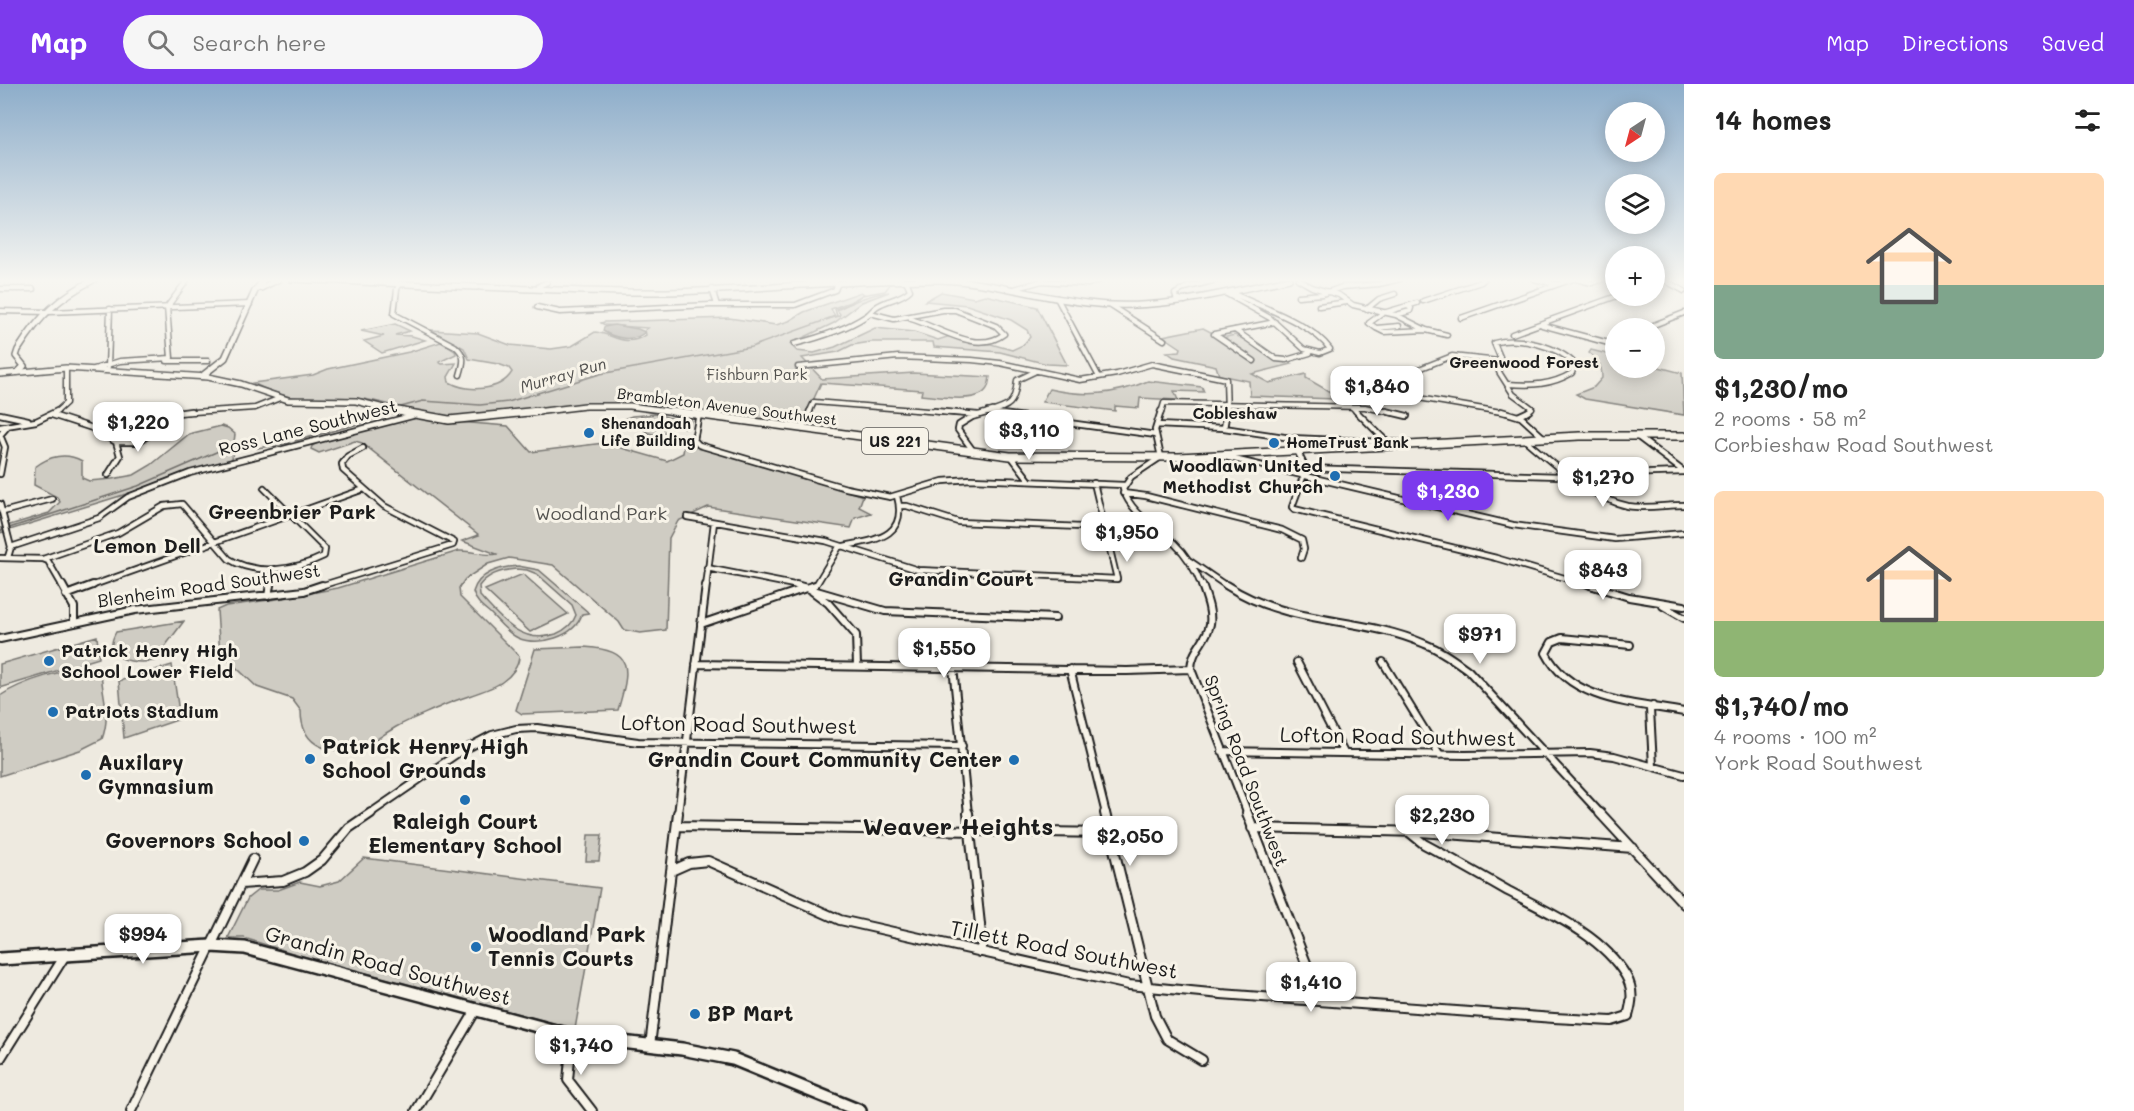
<!DOCTYPE html>
<html lang="en">
<head>
<meta charset="utf-8">
<style>
	:root { --surface:#fff; --page:#f6f6f6; --text:#222; --muted:#767676; --accent:#7c3aed }
	body { margin:0; font-family:Mali,sans-serif; background:var(--page); color:var(--text); height:100vh; display:flex; flex-direction:column; font-size:22px; white-space:nowrap }
	* { box-sizing:border-box; margin:0 }
	p { font-size:20px; color:var(--muted) }
	.icon { flex:none; width:33px; height:33px; fill:none; stroke:currentColor; stroke-width:2; stroke-linecap:round; stroke-linejoin:round }
	.map { position:relative; flex:1; overflow:hidden }
	.drawer { display:flex; flex-direction:column; background:var(--surface); width:450px }
	.drawer>* { flex:none }
	.needle { width:39px; rotate:216deg }
	.buttons { position:absolute; left:1605px; top:18px; display:grid; gap:12px }
	.buttons a { display:grid; place-items:center; width:60px; height:60px; border-radius:50%; background:var(--surface); box-shadow:0 3px 15px #0003; font-size:30px }
	.price { position:absolute; translate:-50% -51px; padding:0 14px; border-radius:12px; background:#fff; color:#222; font-size:20px; line-height:39px; filter:drop-shadow(0 2px 3px #0008) }
	.price::after { content:''; position:absolute; left:50%; top:36px; width:18px; height:14px; margin-left:-9px; background:inherit; clip-path:polygon(0 0,100% 0,50% 100%) }
	.price.selected { background:var(--accent); color:#fff }
	ul { padding:0; list-style:none }
	li { display:grid; align-content:center; gap:12px; height:318px; padding:0 30px }
	li span { display:grid; place-items:center; height:186px; border-radius:9px; color:#555 }
	li>.icon { margin-inline-start:auto }
	span .icon { width:108px; height:108px; fill:#fffc; stroke-width:1 }
	li b { font-size:26px }
	h2 { display:flex; justify-content:space-between; align-items:center; height:72px; padding:0 30px; font-size:26px }
	header { display:flex; align-items:center; gap:36px; box-sizing:border-box; height:84px; padding:0 30px; background:var(--accent); color:#fff }
	header strong { font-size:28px }
	nav { display:flex; gap:33px; margin-inline-start:auto; font-size:21px }
	.search { width:420px; height:54px; background:var(--page); display:flex; align-items:center; gap:15px; box-sizing:border-box; padding:0 21px; border-radius:33px; color:var(--muted); font-size:22px }
	main { display:flex; flex:1; min-height:0 }
	.map>svg:first-child { display:block }
	.green { fill:#cfccc3; stroke:#767470; stroke-width:1.5; fill-rule:evenodd }
	.water { fill:#a6a39d; stroke:#6f6d69; stroke-width:1.5 }
	.lines { fill:none; stroke-linecap:round; stroke-linejoin:round }
	.stream { stroke:#6f6d69; stroke-width:1.5 }
	.street-far3-casing { stroke:#1c1c1c; stroke-width:7 }
	.street-far2-casing { stroke:#1c1c1c; stroke-width:8 }
	.street-far1-casing { stroke:#1c1c1c; stroke-width:10 }
	.street-casing { stroke:#1c1c1c; stroke-width:12 }
	.secondary-far1-casing { stroke:#1c1c1c; stroke-width:8 }
	.secondary-casing { stroke:#1c1c1c; stroke-width:16 }
	.primary-far1-casing { stroke:#1c1c1c; stroke-width:8 }
	.primary-casing { stroke:#1c1c1c; stroke-width:10 }
	.street-far3 { stroke:#f7f3e8; stroke-width:4 }
	.street-far2 { stroke:#f7f3e8; stroke-width:4.5 }
	.street-far1 { stroke:#f7f3e8; stroke-width:6 }
	.street { stroke:#f7f3e8; stroke-width:8 }
	.secondary-far1 { stroke:#f7f3e8; stroke-width:5 }
	.secondary { stroke:#f7f3e8; stroke-width:11 }
	.primary-far1 { stroke:#f7f3e8; stroke-width:5 }
	.primary { stroke:#f7f3e8; stroke-width:7 }
	.poi-dot { fill:#1f6fb2; stroke:#f7f3e8; stroke-width:2 }
	.labels { text-anchor:middle; stroke-width:6; stroke-linejoin:round; paint-order:stroke }
	.far-park-label { font-size:15px; fill:#52514e; stroke:#f7f3e8 }
	.far-street-label { font-size:15px; fill:#1c1c1c; stroke:#f7f3e8 }
	.far-poi-label { font-size:15px; font-weight:bold; fill:#1c1c1c; stroke:#f7f3e8; text-anchor:start }
	.far-neighbourhood-label { font-size:16px; font-weight:bold; fill:#1c1c1c; stroke:#f7f3e8 }
	.far-water-label { font-size:16px; font-style:italic; fill:#535250; stroke:#f7f3e8 }
	.shield { fill:#f7f3e8; stroke:#5e5c59; stroke-width:1.5 }
	.shield-label { font-size:16px; font-weight:bold; fill:#1c1c1c }
	.street-label { font-size:18px; fill:#1c1c1c; stroke:#f7f3e8 }
	.poi-label { font-size:18px; font-weight:bold; fill:#1c1c1c; stroke:#f7f3e8; text-anchor:start }
	.park-label { font-size:18px; fill:#52514e; stroke:#f7f3e8 }
	.neighbourhood-label { font-size:20px; font-weight:bold; fill:#1c1c1c; stroke:#f7f3e8 }
	.near-street-label { font-size:21px; fill:#1c1c1c; stroke:#f7f3e8 }
	.near-poi-label { font-size:21px; font-weight:bold; fill:#1c1c1c; stroke:#f7f3e8; text-anchor:start }
	.near-neighbourhood-label { font-size:24px; font-weight:bold; fill:#1c1c1c; stroke:#f7f3e8 }
</style>
</head>
<body>
<header>
<strong>Map</strong>
<div class="search"><svg class="icon" aria-label="search" viewBox="0 0 24 24"><circle cx="10" cy="10" r="6"/><path d="M15 15l6 6"/></svg>Search here</div>
<nav><a>Map</a><a>Directions</a><a>Saved</a></nav>
</header>
<main>
<div class="map">
<svg width="1684" height="1027" viewBox="0 0 1684 1027">
	<rect width="100%" height="100%" fill="#eeeae0"/>
	<filter id="ink" filterUnits="userSpaceOnUse"><feTurbulence type="fractalNoise" baseFrequency=".0167" numOctaves="2"/><feDisplacementMap in="SourceGraphic" scale="12" xChannelSelector="R" yChannelSelector="G"/><feConvolveMatrix kernelMatrix="1 2 1 2 8 2 1 2 1" color-interpolation-filters="sRGB"/></filter>
	<g filter="url(#ink)">
		<path class="green" d="M861 208 864 210 850 218 831 225 835 232 824 236 839 232 840 230 837 226C853 217 870 210 889 208L862 218 834 239 790 260 797 267 814 269 835 263 875 244 914 248 938 256 950 252 975 260H991L1012 266 1023 261 1030 253 1027 246 1011 236 967 221 925 217 941 208 974 214 985 211 1037 223 1067 281 1047 280 1000 268 934 263 933 258H871L852 261 838 268 802 274 822 295 914 289 990 293C989 297 989 303 986 306 976 320 936 312 921 311L922 306 821 299 801 343C740 334 677 318 615 319 565 319 516 332 466 334 427 336 392 317 354 314 310 311 295 322 253 299L313 291 328 285 409 268 441 258 455 267 456 270 439 278 442 280 456 279 448 293 449 298C467 308 500 308 512 288L509 284 498 280 469 275 464 264 431 246 478 249 510 261 551 265 572 262 595 248C614 250 624 264 646 251L645 246 648 244 605 241 601 239 604 238 729 234 776 241 789 237 804 228Z
			M395 240 410 247 395 251 412 252 425 256 382 269 364 257 384 252 361 247Z
			M1203 244 1222 254 1235 251 1292 280 1252 290 1269 299 1306 290V294L1337 312 1365 316 1250 312 1249 297 1219 291 1216 282 1174 273 1167 268 1180 267 1181 264 1163 252Z
			M1591 266 1615 272 1616 284 1655 282 1682 289 1684 331 1585 315 1576 310 1594 303 1602 294C1602 281 1599 276 1589 269Z
			M1148 297 1202 303 1204 308 1174 307 1178 316 1140 314 1139 324 1115 322V327L1042 318 1049 305C1084 313 1115 311 1148 297Z
			M656 330 670 334 685 332 691 335 690 341 684 344 674 337 657 334 645 337 650 342 670 345C650 360 639 340 624 335L632 332Z
			M410 334 508 342 531 368 604 359 667 377 683 369 684 362 691 364 699 361 863 412 859 423 871 429 855 434 851 444 708 423 678 437 669 454 666 546 640 549 624 546 619 538 553 481 509 474 488 480 465 495 459 504 460 513 519 572C519 582 511 592 502 598 490 607 458 614 442 622 427 629 410 635 396 643 385 649 376 657 364 662 333 672 301 665 301 627L292 615 257 603 226 574 220 572 217 526 226 522 284 514 338 504 459 467C472 466 485 473 497 470L462 457 479 451 362 359 355 357 319 369 311 365 312 362 319 358Z
			M221 342 228 344 235 350 232 375 180 390 133 408 0 449V444L49 429 60 418 57 413 34 401 35 383C49 372 66 368 82 377V394L89 397 112 395 134 391 151 381 189 350Z
			M518 482 539 486 589 529 582 530C575 553 539 563 518 554 507 549 498 537 490 529 483 523 475 517 473 508 478 489 500 483 518 482ZM516 485 527 486 537 490 572 521 576 531C573 540 565 546 556 550 522 562 500 534 480 512L479 502C488 490 501 486 516 485Z
			M523 490 568 530 530 548 485 506Z
			M184 537 154 577C134 580 100 576 116 548Z
			M97 552 99 574 0 604V580Z
			M584 563C635 566 630 585 618 626L522 630 516 626 535 565Z
			M172 581 180 635 124 654 119 597Z
			M95 582 101 584C101 611 112 628 102 655L80 666 0 692V612C23 596 66 585 95 582Z
			M588 751H602L599 777H586Z
			M364 774 600 804 575 945 302 872 244 854H228L248 814 258 806H278L300 798 320 802 339 797Z"/>
		<path class="water" d="M614 241 638 245 645 248C634 259 614 254 603 247L604 243Z"/>
		<g class="lines">
			<path class="stream" d="M397 324 423 317 480 321 508 318 600 290 751 263 837 232 835 225 852 219 862 211 885 207 891 199
				M295 357 366 338 388 328
				M0 447 138 402 237 359 249 357 257 364 290 359"/>
			<defs>
				<path id="street-far3" d="M1298 195 1312 203 1339 211 1353 221 1396 231 1426 246 1447 251
					M1534 195 1556 200
					M1576 195 1592 199 1604 195
					M1654 197 1662 195 1684 207
					M400 200 397 205 394 230 455 262C466 271 464 278 460 291
					M539 202 547 198
					M0 205H33
					M712 205 717 221
					M1014 205 1042 197 1088 200 1103 195
					M1225 209 1270 234 1304 265 1320 269 1330 265C1312 239 1258 222 1230 208
					M1298 212 1322 210 1342 203 1379 200 1400 195
					M1057 214 1099 293
					M1185 217 1176 214 1175 210 1185 204 1220 195
					M1423 217 1481 198 1484 195
					M1111 222 1164 256
					M1319 222 1347 218
					M537 223 560 228 710 221H795L835 206 838 199
					M1367 225 1379 215 1395 210
					M0 227 49 228 250 220
					M870 229 894 235 943 226H955L996 242 1004 250C977 271 939 243 911 235
					M1396 231 1410 227 1411 224 1407 222
					M1461 234 1573 195
					M1542 241 1616 261
					M1399 242 1376 244 1369 239 1383 229 1417 219
					M1376 244 1384 248 1426 246
					M1646 244 1684 229
					M1235 246 1276 275 1286 276 1310 269
					M1512 250 1617 212
					M794 260C818 254 845 246 866 232 870 230 872 226 876 223 887 215 900 216 910 206L906 196
					M167 277H208
					M1254 277 1214 250 1275 238
					M108 283 110 225
					M798 283 898 273 972 276 1000 279 1080 296 1117 290 1152 280 1226 295 1227 329
					M94 285 120 277 171 274 167 223 188 195
					M1508 300C1531 302 1552 301 1572 289L1575 280C1558 262 1518 252 1494 259L1500 273 1499 288 1513 310 1532 324 1526 329
					M1347 305 1386 306 1395 310 1507 329
					M1386 306 1375 297 1374 293 1414 287 1452 272 1499 277
					M1352 323 1358 329
					M988 328 995 329
					M55 329 66 319V284
					M178 329 255 324 280 314
					M809 329 814 318 953 329
					M987 329C1010 323 1015 320 1017 296L1034 288
					M1161 329 1164 319 1365 323 1393 329"/>
				<path id="street-far2" d="M934 327 978 331
					M1161 327 1155 346 1161 373 1131 393 1123 405C1131 430 1156 442 1174 459 1187 471 1196 487 1202 503
					M1356 327 1386 357
					M1386 327 1407 332
					M1501 327 1521 333 1544 354
					M988 328 1156 351
					M0 330 28 336
					M699 330 694 356 699 361 846 404 890 413 943 397 971 395 1124 401
					M52 331 92 344 116 358H137L161 344 157 350
					M1518 332 1529 327
					M1157 341 1224 344 1291 354 1407 359
					M0 343 36 337 57 327
					M1224 344 1227 327
					M802 345 810 327
					M99 348 169 330 191 327
					M1638 353 1683 387
					M1291 354 1306 385 1292 423 1294 425 1496 474 1595 503
					M1524 355C1554 380 1589 414 1628 422 1646 425 1666 421 1684 421
					M122 356 145 338
					M974 368 958 346 959 341 972 333 993 327
					M1011 372 1030 397
					M1221 372 1513 441 1615 455 1684 449
					M1305 384 1560 392 1684 388
					M0 390 5 363 0 351 7 343
					M108 391 120 372 116 358
					M1123 409 1146 412 1282 446 1302 456 1304 465 1301 474
					M0 420 11 463 8 473
					M900 422H907L958 438 1106 444
					M3 428 52 415
					M687 433 826 457 918 486 1117 495 1094 399
					M11 463 99 434 128 413 190 389 412 332
					M0 474 43 475 118 449 164 422 182 420 229 475C256 492 296 486 324 472L325 465 264 404
					M43 475 48 477 63 503
					M1190 477 1228 503
					M707 484 804 503
					M88 503 364 405
					M270 503 274 485
					M317 503 453 461 454 458 384 422 343 386 342 380 348 372 363 364
					M706 503 714 438
					M810 503 816 501 839 463C871 456 909 456 897 412"/>
				<path id="street-far1" d="M62 501 74 523V538
					M796 501 885 527 1055 534
					M1202 501C1206 513 1212 527 1210 540 1207 557 1191 566 1191 585L1248 730
					M1226 501C1290 543 1359 531 1425 560 1441 566 1454 576 1468 586L1601 730
					M1590 501 1629 513 1684 522
					M812 507 828 519 856 551 857 582
					M66 511 93 501
					M268 512 270 501
					M1663 522 1684 534
					M701 540 815 501
					M0 555 135 526 304 507 322 501
					M1630 561 1562 554 1552 558 1546 569C1571 618 1635 619 1684 628
					M1297 578 1344 669
					M1383 578 1440 671
					M696 580 1127 587 1191 585
					M953 583 968 730
					M1070 585 1106 730
					M1653 622 1650 625 1653 682
					M1222 667 1465 671 1590 669 1614 672 1684 691
					M369 730 458 669 492 651 516 645 537 644 638 658 962 662
					M678 730 706 501"/>
				<path id="street" d="M968 729 982 859 980 868
					M1105 729 1155 932 1167 955 1202 976
					M1247 729 1321 917
					M1600 729 1684 820
					M677 742 1109 749
					M1252 744 1421 748 1633 764
					M671 787 689 779 708 777 840 836 1129 901 1221 910 1554 934 1612 937 1628 932C1632 918 1634 906 1626 892 1602 851 1548 828 1508 807 1480 791 1452 775 1424 760L1408 747
					M241 800 283 797 305 788 322 776 349 744 371 729
					M578 953 570 975 568 996 592 1027
					M650 962 678 729
					M0 975 64 873
					M131 1027 253 775
					M416 1027 476 926"/>
				<path id="secondary-far1" d="M292 195 477 203
					M480 203C542 205 605 209 666 208 757 206 848 195 939 196 990 197 1037 213 1087 219 1156 228 1222 209 1289 195
					M261 204 279 195
					M18 288 24 282 16 272 18 266C40 231 58 214 95 195
					M202 292 225 274 255 207 264 195"/>
				<path id="secondary" d="M0 875 211 862 245 864 578 953 682 965 733 975 860 1027"/>
				<path id="primary-far1" d="M0 290 66 284 208 293 241 300 288 316 356 317 404 329
					M527 329 585 322H630L683 329"/>
				<path id="primary" d="M398 327 449 336 539 327
					M672 327 1010 372 1179 373 1580 352H1684"/>
			</defs>
			<use href="#street-far3" class="street-far3-casing"/>
			<use href="#street-far2" class="street-far2-casing"/>
			<use href="#street-far1" class="street-far1-casing"/>
			<use href="#street" class="street-casing"/>
			<use href="#secondary-far1" class="secondary-far1-casing"/>
			<use href="#secondary" class="secondary-casing"/>
			<use href="#primary-far1" class="primary-far1-casing"/>
			<use href="#primary" class="primary-casing"/>
			<use href="#street-far3" class="street-far3"/>
			<use href="#street-far2" class="street-far2"/>
			<use href="#street-far1" class="street-far1"/>
			<use href="#street" class="street"/>
			<use href="#secondary-far1" class="secondary-far1"/>
			<use href="#secondary" class="secondary"/>
			<use href="#primary-far1" class="primary-far1"/>
			<use href="#primary" class="primary"/>
		</g>
	</g>
	<linearGradient id="sky" x2="0" y2="1"><stop stop-color="#8dadca"/><stop offset="0.58" stop-color="#f7f6f1"/><stop offset="1" stop-color="#f7f6f1" stop-opacity="0"/></linearGradient>
	<rect width="1684" height="339" fill="url(#sky)"/>
	<g class="poi-dot">
		<circle cx="589" cy="349" r="6"/>
		<circle cx="1274" cy="359" r="6"/>
		<circle cx="1335" cy="392" r="6"/>
		<circle cx="49" cy="577" r="6"/>
		<circle cx="53" cy="628" r="6"/>
		<circle cx="310" cy="675" r="6"/>
		<circle cx="1014" cy="676" r="6"/>
		<circle cx="86" cy="691" r="6"/>
		<circle cx="465" cy="716" r="6"/>
		<circle cx="304" cy="757" r="6"/>
		<circle cx="476" cy="863" r="6"/>
		<circle cx="695" cy="930" r="6"/>
	</g>
	<g class="labels">
		<g class="far-park-label">
			<text x="757" y="296">Fishburn Park</text>
		</g>
		<g class="far-street-label">
			<text transform="translate(727 323) rotate(7)" y="5">Brambleton Avenue Southwest</text>
		</g>
		<g class="far-poi-label">
			<text x="601" y="345">Shenandoah<tspan x="601" dy="17">Life Building</tspan></text>
			<text x="1286" y="364">HomeTrust Bank</text>
		</g>
		<g class="far-neighbourhood-label">
			<text x="1524" y="284">Greenwood Forest</text>
			<text x="1235" y="335">Cobleshaw</text>
		</g>
		<g class="far-water-label">
			<text transform="translate(563 291) rotate(-16)" y="6">Murray Run</text>
		</g>
		<rect class="shield" x="862" y="344" width="66" height="26" rx="4.5"/>
		<g class="shield-label">
			<text x="895" y="363">US 221</text>
		</g>
		<g class="street-label">
			<text transform="translate(308 344) rotate(-14)" y="6">Ross Lane Southwest</text>
			<text transform="translate(209 502) rotate(-8)" y="6">Blenheim Road Southwest</text>
			<text transform="translate(1246 687) rotate(69)" y="6">Spring Road Southwest</text>
		</g>
		<g class="poi-label">
			<text x="1323" y="388" text-anchor="end">Woodlawn United<tspan x="1323" dy="21">Methodist Church</tspan></text>
			<text x="61" y="573">Patrick Henry High<tspan x="61" dy="21">School Lower Field</tspan></text>
			<text x="65" y="634">Patriots Stadium</text>
		</g>
		<g class="park-label">
			<text x="601" y="436">Woodland Park</text>
		</g>
		<g class="neighbourhood-label">
			<text x="292" y="435">Greenbrier Park</text>
			<text x="147" y="469">Lemon Dell</text>
			<text x="961" y="502">Grandin Court</text>
		</g>
		<g class="near-street-label">
			<text transform="translate(739 641) rotate(1)" y="7">Lofton Road Southwest</text>
			<text transform="translate(1398 653) rotate(1)" y="7">Lofton Road Southwest</text>
			<text transform="translate(1064 866) rotate(11)" y="7">Tillett Road Southwest</text>
			<text transform="translate(388 882) rotate(15)" y="7">Grandin Road Southwest</text>
		</g>
		<g class="near-poi-label">
			<text x="322" y="670">Patrick Henry High<tspan x="322" dy="24">School Grounds</tspan></text>
			<text x="1002" y="683" text-anchor="end">Grandin Court Community Center</text>
			<text x="98" y="686">Auxilary<tspan x="98" dy="24">Gymnasium</tspan></text>
			<text x="465" y="745" text-anchor="middle">Raleigh Court<tspan x="465" dy="24">Elementary School</tspan></text>
			<text x="292" y="764" text-anchor="end">Governors School</text>
			<text x="488" y="858">Woodland Park<tspan x="488" dy="24">Tennis Courts</tspan></text>
			<text x="707" y="937">BP Mart</text>
		</g>
		<g class="near-neighbourhood-label">
			<text x="958" y="751">Weaver Heights</text>
		</g>
	</g>
</svg>
<div class="buttons">
<a><svg class="needle" viewBox="-14 -14 28 28"><path d="M0-13l5 13h-10z" fill="#e53935"/><path d="M0 13l5-13h-10z" fill="#767676"/></svg></a>
<a><svg class="icon" aria-label="layers" viewBox="0 0 24 24"><path d="M12 4l9 5-9 5-9-5zM3 14l9 5 9-5"/></svg></a>
<a>+</a>
<a>−</a>
</div>
<b class="price" style="left:1377px;top:333px">$1,840</b>
<b class="price" style="left:138px;top:369px">$1,220</b>
<b class="price" style="left:1029px;top:377px">$3,110</b>
<b class="price" style="left:1603px;top:424px">$1,270</b>
<b class="price selected" style="left:1448px;top:438px">$1,230</b>
<b class="price" style="left:1127px;top:479px">$1,950</b>
<b class="price" style="left:1603px;top:517px">$843</b>
<b class="price" style="left:1480px;top:581px">$971</b>
<b class="price" style="left:944px;top:595px">$1,550</b>
<b class="price" style="left:1442px;top:762px">$2,230</b>
<b class="price" style="left:1130px;top:783px">$2,050</b>
<b class="price" style="left:143px;top:881px">$994</b>
<b class="price" style="left:1311px;top:929px">$1,410</b>
<b class="price" style="left:581px;top:992px">$1,740</b>
</div>
<section class="drawer">
<h2>14 homes<svg class="icon" aria-label="filters" viewBox="0 0 24 24"><path d="M4 7h16M4 17h16"/><circle cx="9" cy="7" r="2"/><circle cx="15" cy="17" r="2"/></svg></h2>
<ul>
<li><span style="background:linear-gradient(#ffd9b3 60%,#7fa58c 0)"><svg class="icon" aria-label="home" viewBox="0 0 24 24"><path d="M3 11l9-7 9 7M6 9v11h12V9"/></svg></span><div><b>$1,230/mo</b><p>2 rooms · 58 m²</p><p>Corbieshaw Road Southwest</p></div></li>
<li><span style="background:linear-gradient(#ffd9b3 70%,#8fb573 0)"><svg class="icon" aria-label="home" viewBox="0 0 24 24"><path d="M3 11l9-7 9 7M6 9v11h12V9"/></svg></span><div><b>$1,740/mo</b><p>4 rooms · 100 m²</p><p>York Road Southwest</p></div></li>
</ul>
</section>
</main>
</body>
</html>
